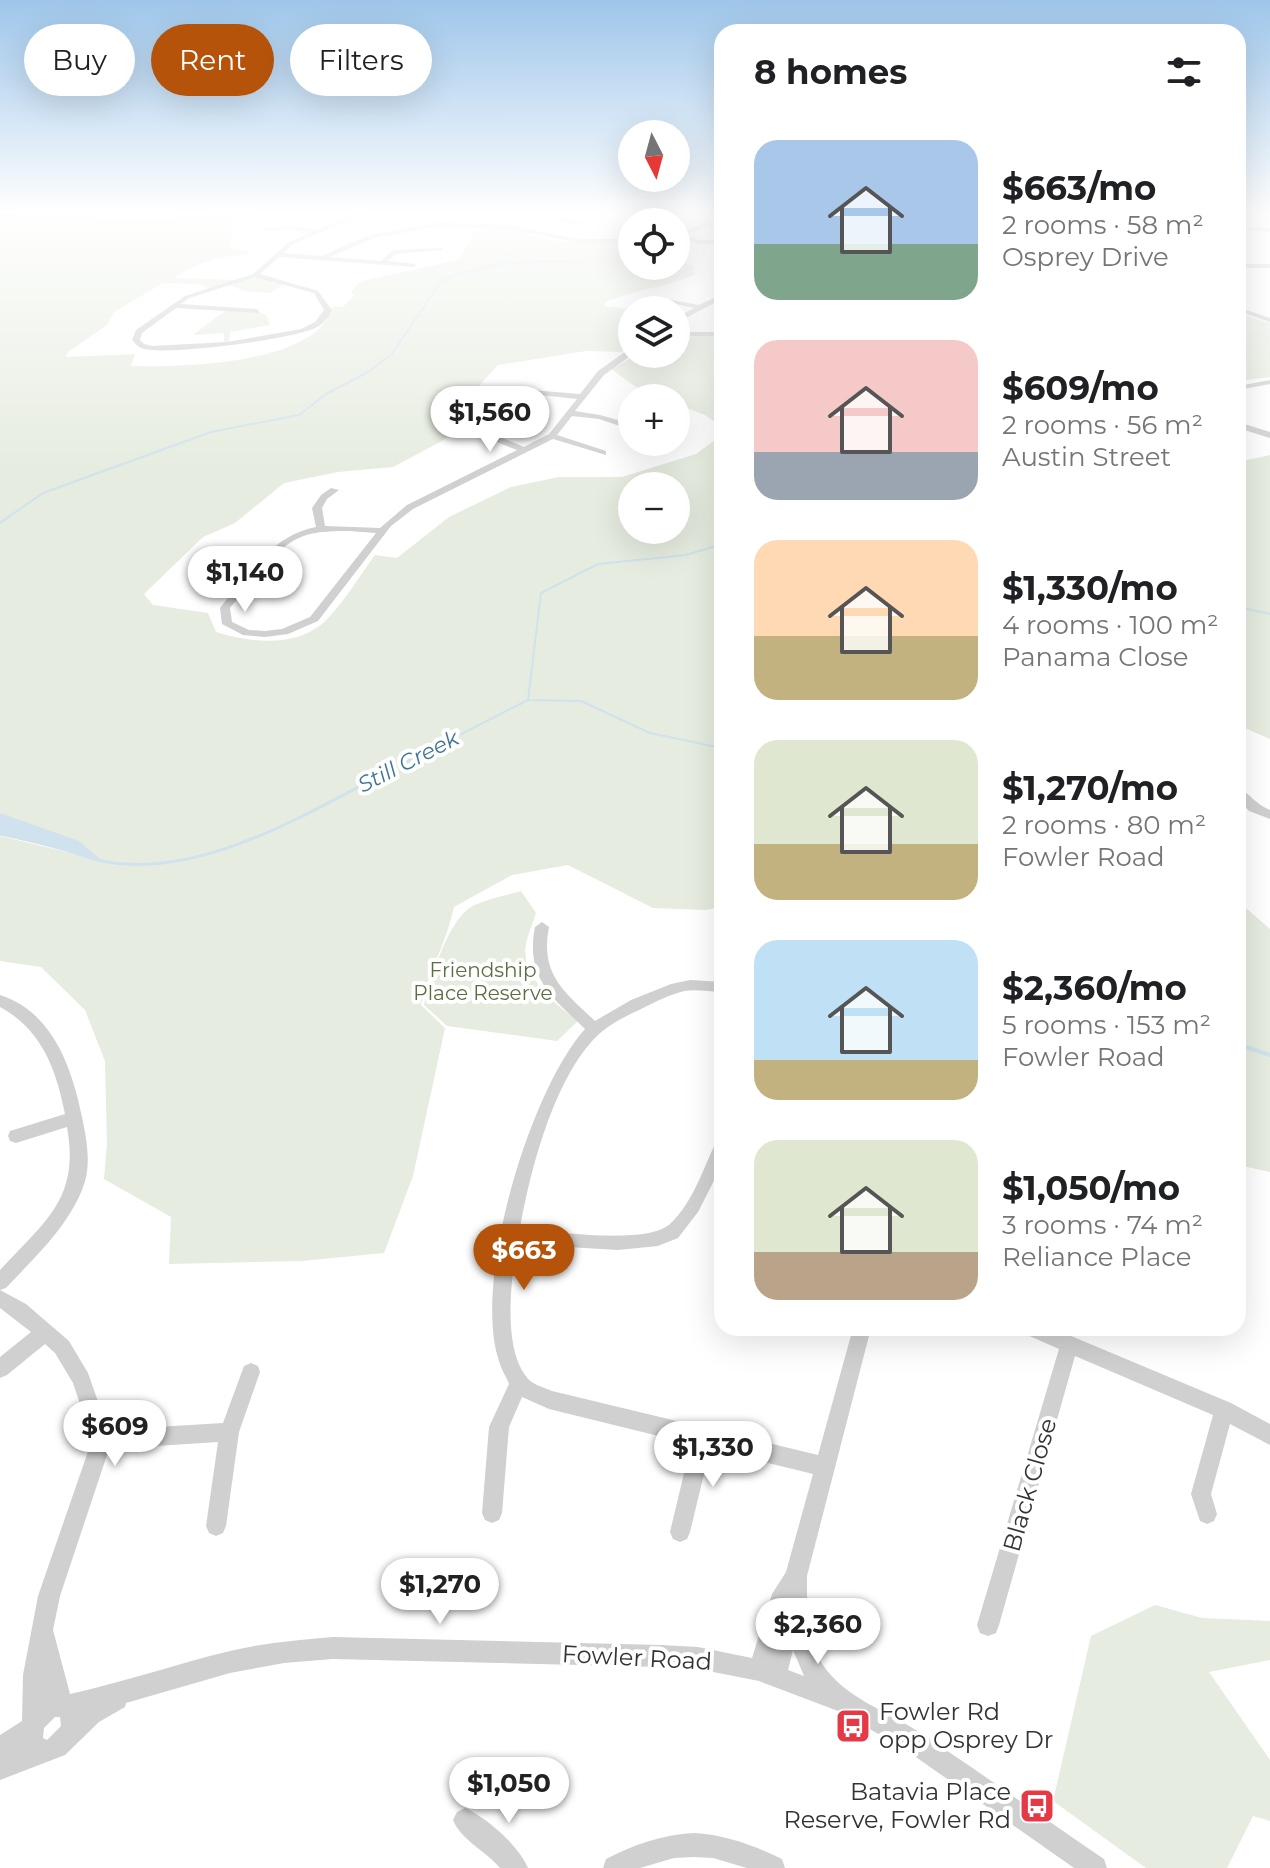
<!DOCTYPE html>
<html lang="en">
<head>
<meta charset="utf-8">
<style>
	:root { --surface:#fff; --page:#f6f6f6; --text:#202124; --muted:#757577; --accent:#b45309 }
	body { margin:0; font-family:Montserrat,sans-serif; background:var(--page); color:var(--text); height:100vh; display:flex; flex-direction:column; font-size:30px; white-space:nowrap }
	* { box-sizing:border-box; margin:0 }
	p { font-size:26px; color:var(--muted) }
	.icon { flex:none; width:44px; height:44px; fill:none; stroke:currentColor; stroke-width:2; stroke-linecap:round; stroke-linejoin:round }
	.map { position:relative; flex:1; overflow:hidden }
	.side { position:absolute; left:714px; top:24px; width:532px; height:1312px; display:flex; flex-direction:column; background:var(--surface); border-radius:24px; box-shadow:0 8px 32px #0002 }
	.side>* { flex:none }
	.banner { position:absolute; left:24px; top:24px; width:570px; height:72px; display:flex; gap:16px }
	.needle { width:52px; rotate:174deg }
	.tools { position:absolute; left:618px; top:120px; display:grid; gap:16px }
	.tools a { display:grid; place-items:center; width:72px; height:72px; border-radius:50%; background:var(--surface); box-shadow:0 8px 32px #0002; font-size:40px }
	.price { position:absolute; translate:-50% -68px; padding:0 18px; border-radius:28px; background:#fff; color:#222; font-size:26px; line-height:52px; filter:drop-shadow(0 2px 4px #0008) }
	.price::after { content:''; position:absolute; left:50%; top:48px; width:24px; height:18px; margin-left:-12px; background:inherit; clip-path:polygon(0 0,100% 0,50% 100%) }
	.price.active { background:var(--accent); color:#fff }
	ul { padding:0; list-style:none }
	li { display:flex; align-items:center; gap:24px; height:200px; padding:0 40px }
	li span { display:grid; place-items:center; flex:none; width:224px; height:160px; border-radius:24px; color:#555 }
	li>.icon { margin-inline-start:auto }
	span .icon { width:96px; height:96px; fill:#fffc; stroke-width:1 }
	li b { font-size:34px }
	h2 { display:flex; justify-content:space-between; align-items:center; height:96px; padding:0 40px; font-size:34px }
	.tag { padding:0 28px; border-radius:36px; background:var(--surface); box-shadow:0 8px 32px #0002; font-size:28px; line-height:72px }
	.tag.active { background:var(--accent); color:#fff }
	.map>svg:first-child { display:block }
	.green { fill:#e6ecdf; fill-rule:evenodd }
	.water { fill:#cfe2ee }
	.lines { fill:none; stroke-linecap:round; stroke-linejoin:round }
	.stream-far2 { stroke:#cfe2ee; stroke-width:2 }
	.stream-far1 { stroke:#cfe2ee; stroke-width:3 }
	.stream { stroke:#cfe2ee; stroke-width:4 }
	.minor { fill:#d0d0d0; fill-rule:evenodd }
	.major { fill:#ababab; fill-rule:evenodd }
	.labels { text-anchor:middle; stroke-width:8; stroke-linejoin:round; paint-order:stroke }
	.park-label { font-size:20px; fill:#56703f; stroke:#fff }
	.water-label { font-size:22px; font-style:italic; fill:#3f7597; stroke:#fff }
	.near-street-label { font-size:24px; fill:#333; stroke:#fff }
	.near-poi-label { font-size:24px; fill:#333; stroke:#fff; text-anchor:start }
</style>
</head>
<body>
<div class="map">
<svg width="1270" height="1868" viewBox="0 0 1270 1868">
	<rect width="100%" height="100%" fill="#fff"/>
	<path class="green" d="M182 212 232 216 233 231 229 249 250 250 246 255C222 255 193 264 174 278L239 280 255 275 286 283 270 293 244 291 227 284 210 288 199 284 163 283 114 312 107 325 68 352 66 357 135 354 131 366C179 367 319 365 332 307H343L354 296 351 291 362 281 458 260 470 242 471 234 480 227 501 228 561 242 632 243V266H676V260L694 266 695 275C666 287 634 290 605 302V306L635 310H632V345L621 352 586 351 498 365 451 416 461 425 442 441 393 467 338 472 284 483 235 523 203 537 144 594 153 605 208 613 216 632C248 642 293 648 322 624 339 610 361 574 375 555L397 558 449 517 511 487 559 477H622L696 454 715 440 721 426 705 415 676 404V398C649 398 633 386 612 369L638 354H676V336H722V907L705 910 653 908 568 865 512 875 454 907C447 941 429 971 421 1005L445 1028 413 1176 384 1253 302 1261 169 1264 171 1217 104 1179 107 1143 105 1061 85 1010 41 967 0 961V836L101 860 0 813V218L27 215 176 218ZM632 486H676V530H632Z
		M225 311H257L267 316 270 325 230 332 229 344 224 345V333L193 335Z
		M1238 313 1270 323V377L1238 381Z
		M1270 455V739L1238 725V462Z
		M521 891 536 913C533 923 528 933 526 944 520 976 555 1004 578 1021L557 1041 447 1026 424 1005C430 980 447 925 468 909 478 901 508 895 521 891Z
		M1238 901 1270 929V1172L1238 1165Z
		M1155 1605 1202 1618 1270 1621V1660L1209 1672 1270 1760V1821L1253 1816 1227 1868H1146L1053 1801 1091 1636Z"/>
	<path class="water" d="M0 813 79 841 102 861 0 834Z"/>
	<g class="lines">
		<path class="stream-far2" d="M492 232 497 249 507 256 506 261
			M0 523 43 493 211 432 299 415 326 394 368 372 392 354 440 283 455 275 505 263 592 260 632 252
			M1238 607 1270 614
			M528 700 581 701 650 733 722 748
			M406 762 528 700 541 593 598 564 686 555 722 544"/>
		<path class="stream-far1" d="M0 834 54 846
			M61 848C74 852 88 858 102 861 205 882 322 804 410 760
			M1238 1044 1252 1049"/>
		<path class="stream" d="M1246 1047 1270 1055"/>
		<path class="minor" d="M186 211H370L293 244 283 253 321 256 370 235 440 222 507 225 579 239H632V243H579L507 229 440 226 374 238 330 257 381 261 393 250 441 248 444 250 395 254 388 261 416 264 414 267 279 257 260 274 318 291 332 310C328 318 324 324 315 328 294 339 162 357 141 348 137 346 135 343 132 340L136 330 185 296 253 274 289 242 310 233 294 230 267 231 265 228 294 226 316 230 355 214ZM255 277 314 293 324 310 315 322 301 329 227 342 152 346 144 344 140 340 142 333 176 308 260 313 257 309 181 304 189 298Z
			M558 211H564L560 218 583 223 580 225 556 220 553 217Z
			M666 211 722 214V221L683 235 700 240H722V244H700L676 237V233L720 218Z
			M1269 217H1270V222L1266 219Z
			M1238 226 1270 228V232L1238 230Z
			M1238 264H1270V268H1238Z
			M722 294V299L676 323V318L694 308 663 301 666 299 699 305Z
			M1238 307 1270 318V322L1238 311Z
			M676 332H722V336H676Z
			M629 349H632L633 354 604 375 575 411 600 415 632 424V430L599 419 572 416 557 435 606 451V455L553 439 413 509 391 526 318 621 288 634 265 637 243 635 222 624 220 608C246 575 273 535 316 527L312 508 321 495 331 488 339 490 327 499 322 508 325 526 380 528 407 505 517 450 492 440 479 423 480 421H486L498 436 524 447 549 434 577 399 522 393H519V389L580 394 598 371ZM349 531 376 533 310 617 282 629 265 631 249 630 232 622 230 608C252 582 275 543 310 534 323 531 336 531 349 531Z
			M1270 380V384L1238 390V386Z
			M1238 422 1270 432V438L1238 428Z
			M1238 788C1250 793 1255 804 1270 810V819L1249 811 1238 799Z
			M542 922 549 927C540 974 563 991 595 1021L631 1000 671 984 690 980 722 982V992C710 992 697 989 685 991 671 994 657 1001 645 1007 629 1015 610 1023 597 1036 554 1078 530 1171 520 1229 552 1231 649 1246 671 1223 693 1202 703 1169 716 1142L722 1140V1165L698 1212 678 1238 658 1246 618 1250 517 1244C511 1279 503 1345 525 1375 530 1384 543 1387 552 1391L818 1455 853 1328H871L807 1576C807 1605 806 1639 823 1665 846 1699 888 1711 922 1734 983 1774 1043 1818 1104 1859L1107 1868H1074L903 1748 838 1711 759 1681 698 1669 661 1667 333 1659 284 1663 230 1673 126 1703 125 1707 99 1722 65 1755 0 1780V1735L22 1721 23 1675 38 1596 92 1440 73 1383 55 1353 45 1344 7 1375 0 1378V1357L31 1332 0 1308V1270C45 1221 80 1199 67 1127L16 1143 10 1141 8 1136 10 1131 65 1114C56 1069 42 1030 0 1007V995C53 1012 72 1068 82 1117 87 1141 92 1167 82 1190 66 1229 34 1258 6 1288L0 1290 26 1304 69 1341 88 1373 108 1430 223 1423 244 1366 251 1363 258 1366 260 1372 239 1432 226 1526 223 1533 216 1536 209 1533 206 1526 218 1442 109 1449 60 1596 53 1630 70 1694C124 1682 176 1664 230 1651 264 1643 298 1640 333 1637L661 1645 698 1647 752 1658 772 1594 786 1572 813 1474 710 1449 690 1532 687 1539 680 1542 673 1539 670 1532 691 1444 549 1409 522 1397 509 1427 502 1513 499 1520 492 1523 485 1520 482 1513 489 1427 509 1384C506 1376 501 1369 499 1361 472 1282 530 1090 585 1029 552 997 525 978 535 927ZM793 1650 804 1676 788 1670ZM55 1717H60L61 1726 47 1740 43 1738 44 1728Z
			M1022 1328H1052L1231 1403 1270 1424V1445L1230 1424 1211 1494 1217 1514 1214 1521 1207 1524 1200 1521 1191 1494 1213 1415 1075 1356 999 1625 996 1633 988 1636 980 1633 977 1625 1059 1349 1025 1334Z
			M465 1808C486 1817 519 1846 528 1868H500C487 1852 461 1840 453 1820L457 1812Z
			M694 1833C726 1835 753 1845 782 1859L785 1868H747L713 1858 694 1857 674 1858 640 1868H603L606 1859C635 1844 661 1835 694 1833Z"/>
		<path class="major" d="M21 211H39L0 219V215Z"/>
	</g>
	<linearGradient id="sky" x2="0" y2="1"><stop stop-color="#9ec6ea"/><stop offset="0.45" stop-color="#fff"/><stop offset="1" stop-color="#fff" stop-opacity="0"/></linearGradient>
	<rect width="1270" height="473" fill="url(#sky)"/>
	<defs>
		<symbol id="bus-square" viewBox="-11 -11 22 22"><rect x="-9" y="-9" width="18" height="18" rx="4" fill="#e63946" stroke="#fff"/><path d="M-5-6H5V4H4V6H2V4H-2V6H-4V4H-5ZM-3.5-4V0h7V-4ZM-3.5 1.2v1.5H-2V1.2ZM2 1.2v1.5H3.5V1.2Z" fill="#fff"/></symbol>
	</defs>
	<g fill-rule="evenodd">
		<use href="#bus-square" x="833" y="1706" width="40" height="40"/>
		<use href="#bus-square" x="1017" y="1786" width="40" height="40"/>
	</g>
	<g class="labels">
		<g class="park-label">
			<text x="483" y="977">Friendship<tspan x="483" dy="23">Place Reserve</tspan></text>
		</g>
		<g class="water-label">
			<text transform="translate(408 761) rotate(-27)" y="8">Still Creek</text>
		</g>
		<g class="near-street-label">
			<text transform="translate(1030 1485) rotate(-74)" y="8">Black Close</text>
			<text transform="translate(637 1658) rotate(3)" y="8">Fowler Road</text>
		</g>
		<g class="near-poi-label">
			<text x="879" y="1720">Fowler Rd<tspan x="879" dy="28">opp Osprey Dr</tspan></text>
			<text x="1011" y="1800" text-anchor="end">Batavia Place<tspan x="1011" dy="28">Reserve, Fowler Rd</tspan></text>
		</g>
	</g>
</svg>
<div class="tools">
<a><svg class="needle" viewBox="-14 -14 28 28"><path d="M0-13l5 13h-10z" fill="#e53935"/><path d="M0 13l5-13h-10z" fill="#757577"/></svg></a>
<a><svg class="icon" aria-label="locate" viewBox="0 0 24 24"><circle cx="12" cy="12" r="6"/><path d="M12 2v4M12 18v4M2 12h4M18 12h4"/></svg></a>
<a><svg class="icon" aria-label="layers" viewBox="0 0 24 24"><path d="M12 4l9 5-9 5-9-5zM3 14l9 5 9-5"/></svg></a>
<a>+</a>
<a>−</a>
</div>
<b class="price" style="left:490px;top:454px">$1,560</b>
<b class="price" style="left:245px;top:614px">$1,140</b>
<b class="price active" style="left:524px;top:1292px">$663</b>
<b class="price" style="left:115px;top:1468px">$609</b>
<b class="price" style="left:713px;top:1489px">$1,330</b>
<b class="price" style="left:440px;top:1626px">$1,270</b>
<b class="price" style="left:818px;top:1666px">$2,360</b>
<b class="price" style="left:509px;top:1825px">$1,050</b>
<div class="banner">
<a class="tag">Buy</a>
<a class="tag active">Rent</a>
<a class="tag">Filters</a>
</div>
<section class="side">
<h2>8 homes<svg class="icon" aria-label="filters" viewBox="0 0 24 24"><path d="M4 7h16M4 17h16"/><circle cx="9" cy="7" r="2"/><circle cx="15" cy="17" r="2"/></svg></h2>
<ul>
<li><span style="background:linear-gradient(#a9c7e8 65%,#7fa58c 0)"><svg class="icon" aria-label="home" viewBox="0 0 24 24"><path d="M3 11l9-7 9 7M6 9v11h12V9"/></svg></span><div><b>$663/mo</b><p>2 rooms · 58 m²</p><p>Osprey Drive</p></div></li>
<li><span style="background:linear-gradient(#f6c9c9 70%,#9aa5b1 0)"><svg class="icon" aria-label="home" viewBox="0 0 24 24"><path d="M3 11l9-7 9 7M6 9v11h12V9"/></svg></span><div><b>$609/mo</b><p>2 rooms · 56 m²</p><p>Austin Street</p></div></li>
<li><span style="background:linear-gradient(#ffd9b3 60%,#c2b280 0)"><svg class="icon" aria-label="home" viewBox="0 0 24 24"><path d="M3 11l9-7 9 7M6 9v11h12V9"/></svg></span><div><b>$1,330/mo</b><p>4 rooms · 100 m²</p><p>Panama Close</p></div></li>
<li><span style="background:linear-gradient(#dfe7d0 65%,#c2b280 0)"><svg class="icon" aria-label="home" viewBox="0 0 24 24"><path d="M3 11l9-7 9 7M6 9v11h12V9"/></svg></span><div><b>$1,270/mo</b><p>2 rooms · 80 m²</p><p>Fowler Road</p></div></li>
<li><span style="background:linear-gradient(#bfe0f5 75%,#c2b280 0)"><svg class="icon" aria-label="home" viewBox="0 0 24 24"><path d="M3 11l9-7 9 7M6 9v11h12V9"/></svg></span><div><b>$2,360/mo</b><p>5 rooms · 153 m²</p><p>Fowler Road</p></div></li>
<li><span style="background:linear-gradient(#dfe7d0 70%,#b9a48a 0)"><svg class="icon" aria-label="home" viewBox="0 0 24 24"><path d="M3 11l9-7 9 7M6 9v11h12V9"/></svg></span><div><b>$1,050/mo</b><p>3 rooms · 74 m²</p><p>Reliance Place</p></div></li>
</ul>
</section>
</div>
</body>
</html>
